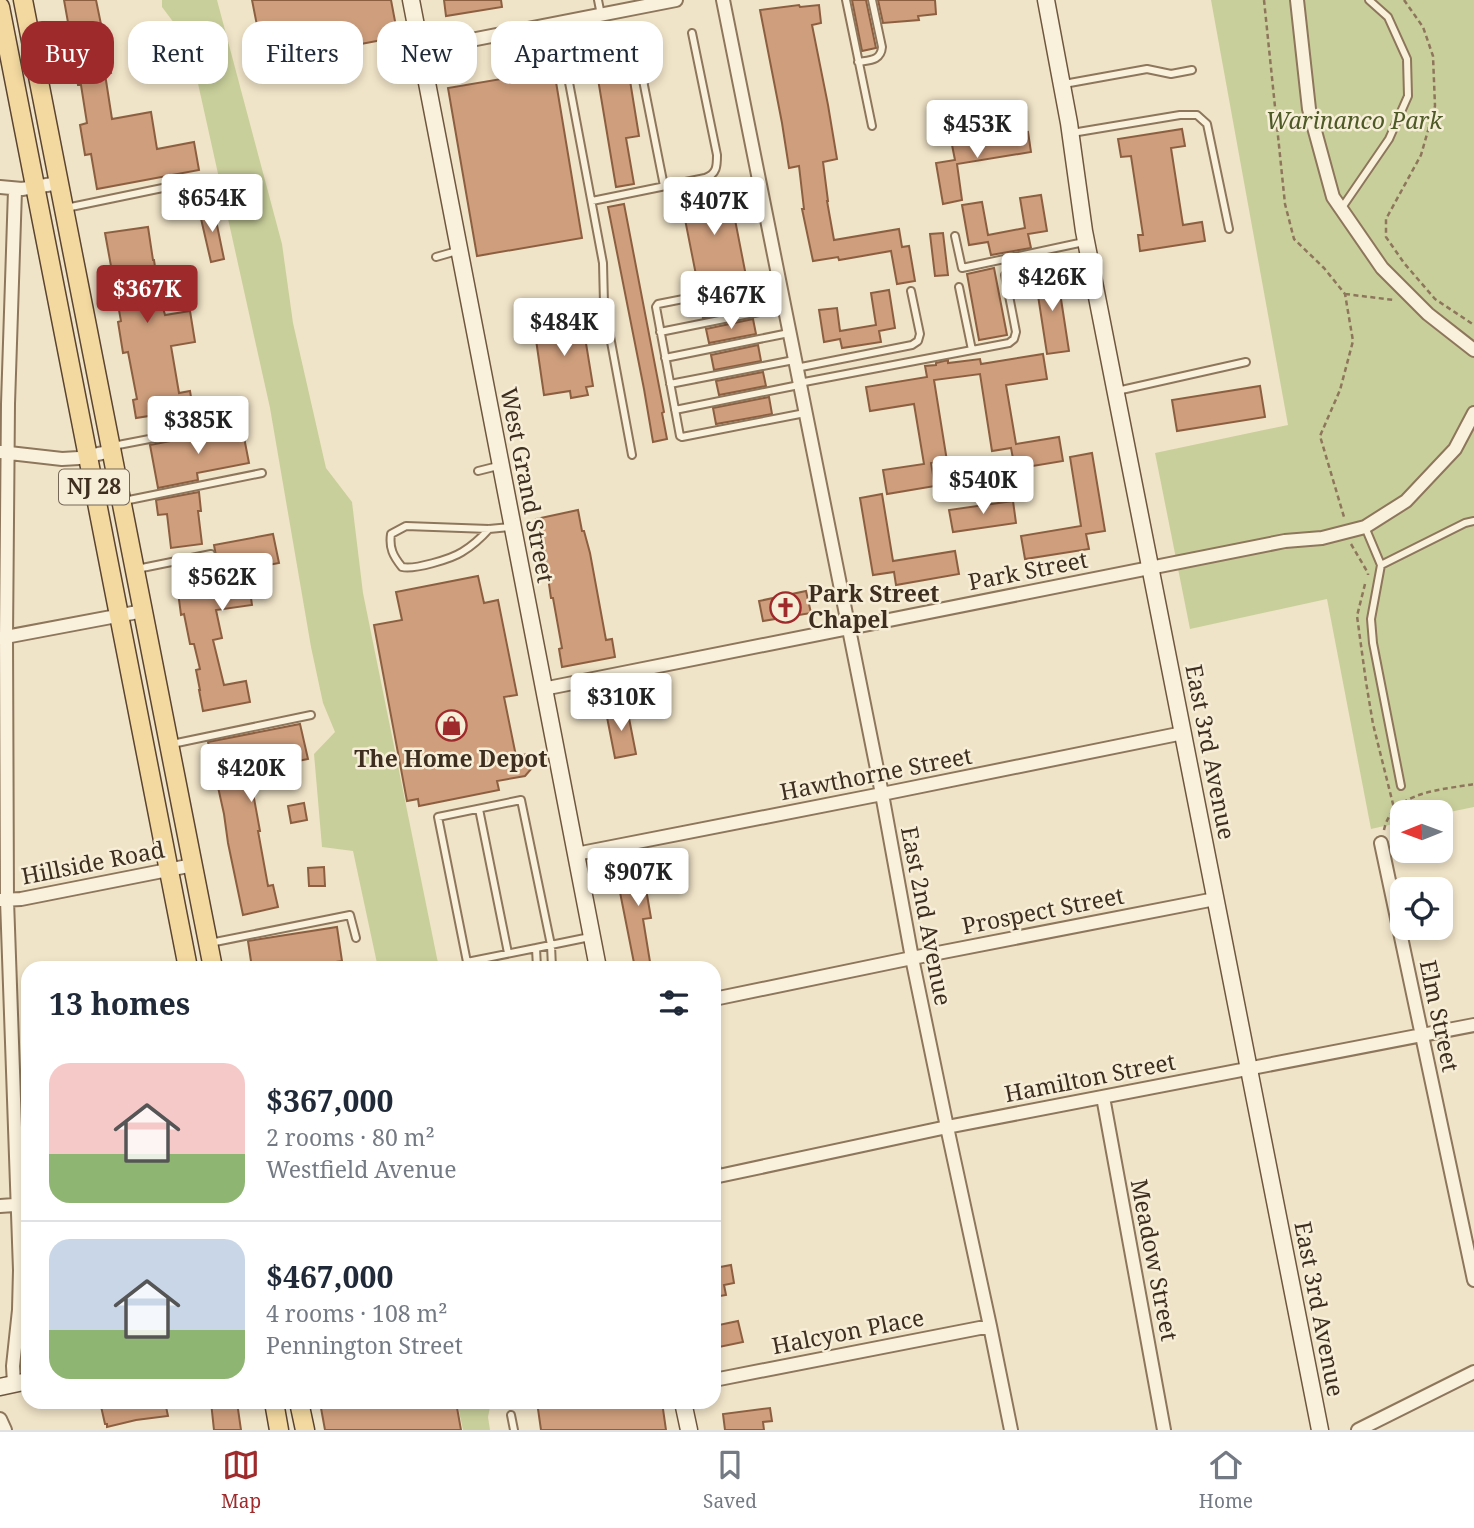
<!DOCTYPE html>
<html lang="en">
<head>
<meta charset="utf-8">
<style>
	:root { --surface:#fff; --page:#f6f6f7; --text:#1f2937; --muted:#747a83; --line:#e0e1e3; --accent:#9e2a2b }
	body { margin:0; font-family:"Noto Serif",serif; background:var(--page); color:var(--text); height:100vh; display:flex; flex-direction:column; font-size:26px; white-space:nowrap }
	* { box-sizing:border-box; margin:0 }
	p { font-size:23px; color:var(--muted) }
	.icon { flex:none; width:38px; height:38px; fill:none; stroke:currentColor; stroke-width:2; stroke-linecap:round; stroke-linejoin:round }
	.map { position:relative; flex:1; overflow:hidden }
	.drawer { position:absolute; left:21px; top:961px; width:700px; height:448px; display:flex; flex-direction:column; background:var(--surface); border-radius:21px; box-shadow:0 4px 10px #0003 }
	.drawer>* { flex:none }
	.guide { position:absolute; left:21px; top:21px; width:700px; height:63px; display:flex; gap:14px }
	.needle { width:46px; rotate:269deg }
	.buttons { position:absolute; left:1390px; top:800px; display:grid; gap:14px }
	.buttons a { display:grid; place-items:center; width:63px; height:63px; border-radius:14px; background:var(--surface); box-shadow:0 4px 10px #0003; font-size:35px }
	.price { position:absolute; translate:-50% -60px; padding:0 16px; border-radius:7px; background:#fff; color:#222; font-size:23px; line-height:46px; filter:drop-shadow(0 2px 4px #0008) }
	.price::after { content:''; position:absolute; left:50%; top:42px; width:21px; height:16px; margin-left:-10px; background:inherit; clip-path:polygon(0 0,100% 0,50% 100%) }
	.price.selected { background:var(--accent); color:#fff }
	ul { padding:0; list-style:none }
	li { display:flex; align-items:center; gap:21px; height:175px; padding:0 28px }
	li+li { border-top:2px solid var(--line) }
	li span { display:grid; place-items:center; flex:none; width:196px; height:140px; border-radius:21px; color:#555 }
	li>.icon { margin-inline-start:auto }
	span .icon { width:84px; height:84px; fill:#fffc; stroke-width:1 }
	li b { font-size:30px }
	h2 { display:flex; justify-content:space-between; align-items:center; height:84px; padding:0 28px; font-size:30px }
	.chip { padding:0 24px; border-radius:21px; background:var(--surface); box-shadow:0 4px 10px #0003; font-size:24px; line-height:63px }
	.chip.selected { background:var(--accent); color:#fff }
	.dock { display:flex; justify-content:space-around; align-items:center; height:98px; border-top:2px solid var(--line); background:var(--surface); font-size:19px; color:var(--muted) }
	.dock a { display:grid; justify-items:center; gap:4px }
	.dock .selected { color:var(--accent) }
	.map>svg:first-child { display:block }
	.green { fill:#c9cf9b }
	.building { fill:#cf9f7d; stroke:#8d5f41; stroke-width:2 }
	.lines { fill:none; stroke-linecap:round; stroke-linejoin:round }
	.lane-casing { stroke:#8d765c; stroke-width:10 }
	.street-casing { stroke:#8d765c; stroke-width:16 }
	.secondary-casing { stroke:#6f573f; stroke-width:19 }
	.primary-casing { stroke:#5b4430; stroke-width:21 }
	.path { stroke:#8d765c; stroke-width:2.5; stroke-dasharray:5 3.5; stroke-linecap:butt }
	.lane { stroke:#faf1dc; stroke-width:6 }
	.street { stroke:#faf1dc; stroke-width:12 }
	.secondary { stroke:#faf1dc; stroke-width:16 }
	.primary { stroke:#f3d9a0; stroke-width:18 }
	.labels { text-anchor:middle; stroke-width:5; stroke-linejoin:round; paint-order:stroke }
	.shield { fill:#f7eed8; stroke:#756857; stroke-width:2 }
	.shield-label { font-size:21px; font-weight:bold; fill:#3d2e20 }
	.park-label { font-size:23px; font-style:italic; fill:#4d5a26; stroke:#f7eed8 }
	.street-label { font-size:23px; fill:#3d2e20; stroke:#f7eed8 }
	.poi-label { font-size:23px; font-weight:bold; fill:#3d2e20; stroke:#f7eed8; text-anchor:start }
</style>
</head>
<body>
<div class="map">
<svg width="1474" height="1430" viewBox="0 0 1474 1430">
	<rect width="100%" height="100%" fill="#f0e4c8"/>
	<path class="green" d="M162 0H217L282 244 293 323 326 468 352 502 363 593 439 968H378L353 851 322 847 314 754 335 732 323 703 311 647 270 408 189 43 162 7Z
		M1211 0H1474V807L1440 814V812H1402V822L1371 829 1327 599 1190 629 1155 453 1288 425Z
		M457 1402H491L488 1417 490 1430H463Z"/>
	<path class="building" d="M64 0H96L111 73 105 74 112 119 151 112 157 149 194 142 199 170 97 189 91 154 85 155 80 125 87 123 81 85H78L74 56Z
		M252 0H391L398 37 329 50 328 45 263 56Z
		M444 0H501L502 7 446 16Z
		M852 0H866L876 48 862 51Z
		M878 0H935L936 14 918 16 919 20 883 23Z
		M799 5 800 7 819 5 821 23 812 25 828 105 837 159 823 162 828 201H827L834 240 899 229 902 247 909 246 915 281 897 284 891 251 839 260 838 257 813 261 802 209H804L799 166 789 168 782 123 760 10Z
		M626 56 639 136 626 138 634 184 616 187 595 61Z
		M554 70 582 238 477 256 448 88Z
		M1182 129 1185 146 1171 148 1183 225 1202 222 1205 241 1140 251 1138 235H1143L1131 156 1121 157 1118 139Z
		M1028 132 1031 152 957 164 962 200 943 204 936 163 955 160 952 145Z
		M728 184 747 281 699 290 680 194Z
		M1041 195 1047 231 1028 234 1031 248 991 255 988 242 969 245 962 205 982 202 988 235 1025 228 1020 198Z
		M624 204 664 412 662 413 667 439 653 442 644 389 608 207Z
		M213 206 224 259 211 262 199 210Z
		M148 227 153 260H154L159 293 165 315 190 311 195 342 171 346 179 393 190 391 193 409 136 418 133 400 137 399 128 352 123 353 118 322 121 321 105 233Z
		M943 233 948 275 935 276 930 234Z
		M994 268 1007 335 979 340 967 274Z
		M1057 273 1069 351 1047 354 1035 276Z
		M889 290 895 328 879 331 881 342 842 348 840 339 824 342 819 310 837 308 840 331 876 325 871 293Z
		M748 292 751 308 703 318 700 302Z
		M582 319 593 386 586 387 588 395 571 398 570 391 544 395 534 326Z
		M753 319 756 334 709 343 706 329Z
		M758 345 761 361 714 370 711 355Z
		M1043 354 1047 379 1006 385 1016 444 1059 437 1063 461 1015 469 1011 448 992 451 980 374 934 380 947 461 931 463 935 486 887 494 883 470 924 464 914 404 870 411 866 387 927 377 925 366 936 365V363L948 360V363L980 359 981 364Z
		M763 372 766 386 719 395 716 381Z
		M1260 386 1265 417 1177 431 1172 400Z
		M769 397 772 414 716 424 713 408Z
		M242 427 249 463 197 473 198 480 158 488 150 445Z
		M1092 453 1105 531 1086 534 1089 549 1025 559 1021 536 1081 526 1070 457Z
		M199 492 201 511H198L202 544 171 548 167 514 158 515 156 500Z
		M882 494 893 561 955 551 959 574 896 585 894 572 873 575 860 498Z
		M1013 501 1016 523 953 532 949 510Z
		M578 510 582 531H584L590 553 606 640 612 639 615 657 562 667 559 649 562 648 553 598H551L548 577H547L536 519Z
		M273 534 279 563 247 569 252 605 216 610 222 638 213 640 224 685 246 681 250 702 203 711 199 690H200L196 670 200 669 194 644H190L184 614 181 615 177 584 220 578 214 545Z
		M478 576 484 603 498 600 517 695 504 697 516 756 529 754 532 768 525 776 497 781 499 790 419 806 418 799 407 801 374 625 402 620 396 592Z
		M806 591 811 613 763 621 759 601Z
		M627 708 636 754 615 758 606 712Z
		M300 724 308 759 249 771 260 831H258L268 886 273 885 278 907 243 915 228 843 224 814 208 742Z
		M304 803 307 820 291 823 288 806Z
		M659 864 662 879 650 882 651 888 646 889 651 918 643 919 651 968H635L616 872Z
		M324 867 325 886H309L308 868Z
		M337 927 342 961 299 968H252L248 941Z
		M719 1262 720 1267 731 1265 734 1283 724 1285 726 1295 714 1297V1263Z
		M738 1321 743 1342 714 1348V1326Z
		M100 1402H165L168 1416 136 1420 107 1427V1424H105Z
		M211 1402H237L241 1430H214Z
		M337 1402H408L409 1407 445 1402H456L461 1430H325L321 1408 337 1405Z
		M537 1402H662L666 1430H541Z
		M770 1408 772 1421 763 1422 764 1430H725L723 1414Z"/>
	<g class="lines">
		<defs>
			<path id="lane" d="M598 0 601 15
				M846 0 872 126
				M558 24 603 263 604 304 632 455
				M634 35 664 186
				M395 55 420 50
				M858 62C869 60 881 61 882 47L872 0
				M1064 84 1147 69 1171 74 1192 70
				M1072 133 1180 115H1197L1207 124 1229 229
				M592 201 705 178C717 174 717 166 717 155L692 33
				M66 208 206 179
				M1341 209 1389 139 1408 96 1407 59 1388 17 1369 0
				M955 236 962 268 1084 242
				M436 257 457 251
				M779 280 658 304 656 307 680 436 682 437 805 413
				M959 287 972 350
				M660 332 784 307
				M665 358 789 333
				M796 368 912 345 918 341 920 334 911 291
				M799 383 1009 343 1014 339 1016 332 1005 275
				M670 384 794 360
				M1117 391 1246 362
				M675 410 799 385
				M113 446 243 421
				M478 471 498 466
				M124 501 262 473
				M1365 527 1381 565
				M489 529C481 538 472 546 462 552 451 559 414 570 402 567 393 556 389 548 391 534L406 526 489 529 511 527
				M1381 565 1371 619 1373 643 1401 786
				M1381 565 1465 523 1474 521
				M137 569 211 554
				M172 744 311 715
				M479 809 508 953
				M210 943 350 915 356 938
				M536 948 590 937
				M537 968 536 948 467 962 438 817 521 800 551 945 552 968
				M714 1155 718 1176
				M511 1415 514 1430"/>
			<path id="street" d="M723 0 882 794 912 958 947 1127 990 1326 1011 1430
				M1297 0 1309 109 1333 197 1382 268 1428 314 1474 350
				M420 50 676 0
				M0 187 22 189 59 183
				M0 452 62 459 79 458 112 451
				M0 638 143 611
				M543 689 1285 541 1322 538 1365 527 1406 501 1455 449 1474 413
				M1381 843 1474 1280
				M576 854 882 794 1183 733
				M1 900 21 899 193 865
				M714 999 912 958 1215 899
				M1103 1097 1164 1430
				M714 1177 947 1127 1474 1025
				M0 1206 28 1204
				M714 1380 990 1326
				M14 1384 13 1366 19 1310 20 1270 7 900 6 637 8 404 15 190
				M0 1419 5 1430
				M1358 1430 1474 1372"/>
			<path id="secondary" d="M411 0 598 968
				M1046 0 1069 123 1084 231 1320 1430
				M0 1387 28 1381
				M683 1402 689 1430"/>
			<path id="primary" d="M23 0 213 968
				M0 7 188 968
				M274 1402 279 1430
				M299 1402 305 1430"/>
		</defs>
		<use href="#lane" class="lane-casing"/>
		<use href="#street" class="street-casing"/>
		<use href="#secondary" class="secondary-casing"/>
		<use href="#primary" class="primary-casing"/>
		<path class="path" d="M1264 0 1285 204 1294 239 1324 268 1345 294 1353 341 1340 390 1320 436 1344 517
			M1404 0 1423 27 1433 56 1435 106 1421 155 1386 219V237L1404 263 1435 299 1474 325
			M1345 294 1394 300
			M1351 544 1368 573V575
			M1365 584 1357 616 1366 682 1373 724 1394 808
			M1384 830C1392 791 1442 790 1474 784"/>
		<use href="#lane" class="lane"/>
		<use href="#street" class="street"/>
		<use href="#secondary" class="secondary"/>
		<use href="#primary" class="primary"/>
	</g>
	<defs>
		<symbol id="church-ring" viewBox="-11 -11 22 22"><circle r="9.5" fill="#f7eed8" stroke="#9e2a2b" stroke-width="1.5"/><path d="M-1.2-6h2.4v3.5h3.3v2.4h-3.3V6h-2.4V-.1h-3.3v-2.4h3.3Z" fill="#9e2a2b"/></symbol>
		<symbol id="shop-ring" viewBox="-11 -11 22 22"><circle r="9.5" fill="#f7eed8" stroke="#9e2a2b" stroke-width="1.5"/><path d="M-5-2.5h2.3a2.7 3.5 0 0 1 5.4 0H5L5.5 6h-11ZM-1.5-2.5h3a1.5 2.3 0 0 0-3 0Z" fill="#9e2a2b"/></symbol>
	</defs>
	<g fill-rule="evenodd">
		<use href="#church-ring" x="768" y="590" width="35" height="35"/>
		<use href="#shop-ring" x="434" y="708" width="35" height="35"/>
	</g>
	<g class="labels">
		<rect class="shield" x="59" y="469.5" width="70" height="35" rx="5"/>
		<g class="shield-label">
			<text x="94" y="494">NJ 28</text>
		</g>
		<g class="park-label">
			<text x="1354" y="129">Warinanco Park</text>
		</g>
		<g class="street-label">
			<text transform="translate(527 485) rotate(79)" y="8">West Grand Street</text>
			<text transform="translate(1028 571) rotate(-11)" y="8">Park Street</text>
			<text transform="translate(1210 752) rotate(79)" y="8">East 3rd Avenue</text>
			<text transform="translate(876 774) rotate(-11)" y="8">Hawthorne Street</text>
			<text transform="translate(93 863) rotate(-11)" y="8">Hillside Road</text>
			<text transform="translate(1043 911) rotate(-11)" y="8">Prospect Street</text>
			<text transform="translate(926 916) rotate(79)" y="8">East 2nd Avenue</text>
			<text transform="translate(1439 1016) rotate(78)" y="8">Elm Street</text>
			<text transform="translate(1090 1078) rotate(-11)" y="8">Hamilton Street</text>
			<text transform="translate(1154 1260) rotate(79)" y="8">Meadow Street</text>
			<text transform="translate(1319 1309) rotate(79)" y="8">East 3rd Avenue</text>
			<text transform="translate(848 1332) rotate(-11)" y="8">Halcyon Place</text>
		</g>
		<g class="poi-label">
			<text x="808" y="602">Park Street<tspan x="808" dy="26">Chapel</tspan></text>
			<text x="451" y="767" text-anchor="middle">The Home Depot</text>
		</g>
	</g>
</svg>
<div class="buttons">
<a><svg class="needle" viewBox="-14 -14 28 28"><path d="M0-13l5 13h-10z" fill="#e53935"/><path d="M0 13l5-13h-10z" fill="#747a83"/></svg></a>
<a><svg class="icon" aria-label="locate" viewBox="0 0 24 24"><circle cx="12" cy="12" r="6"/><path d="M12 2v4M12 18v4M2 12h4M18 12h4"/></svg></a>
</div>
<b class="price" style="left:977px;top:160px">$453K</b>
<b class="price" style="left:212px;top:234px">$654K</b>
<b class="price" style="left:714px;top:237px">$407K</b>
<b class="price" style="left:1052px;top:313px">$426K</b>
<b class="price selected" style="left:147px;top:325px">$367K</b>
<b class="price" style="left:731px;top:331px">$467K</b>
<b class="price" style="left:564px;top:358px">$484K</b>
<b class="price" style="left:198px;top:456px">$385K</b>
<b class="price" style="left:983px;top:516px">$540K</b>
<b class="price" style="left:222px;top:613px">$562K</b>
<b class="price" style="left:621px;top:733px">$310K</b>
<b class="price" style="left:251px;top:804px">$420K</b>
<b class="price" style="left:638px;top:908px">$907K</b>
<div class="guide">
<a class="chip selected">Buy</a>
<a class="chip">Rent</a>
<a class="chip">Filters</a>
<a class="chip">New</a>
<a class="chip">Apartment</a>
</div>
<section class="drawer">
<h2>13 homes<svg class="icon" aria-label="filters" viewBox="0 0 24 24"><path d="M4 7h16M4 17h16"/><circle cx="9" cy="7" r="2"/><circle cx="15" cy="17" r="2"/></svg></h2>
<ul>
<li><span style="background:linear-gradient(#f6c9c9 65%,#8fb573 0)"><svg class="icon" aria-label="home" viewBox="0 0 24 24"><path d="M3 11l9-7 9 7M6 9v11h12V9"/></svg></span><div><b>$367,000</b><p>2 rooms · 80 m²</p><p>Westfield Avenue</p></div></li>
<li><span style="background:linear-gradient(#c9d6e8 65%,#8fb573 0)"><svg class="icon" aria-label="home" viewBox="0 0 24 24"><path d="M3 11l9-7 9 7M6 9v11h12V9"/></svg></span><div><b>$467,000</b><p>4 rooms · 108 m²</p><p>Pennington Street</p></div></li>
</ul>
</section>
</div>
<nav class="dock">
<a class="selected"><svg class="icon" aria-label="map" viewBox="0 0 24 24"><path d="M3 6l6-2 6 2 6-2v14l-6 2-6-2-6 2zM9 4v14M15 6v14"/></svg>Map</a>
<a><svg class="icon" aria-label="saved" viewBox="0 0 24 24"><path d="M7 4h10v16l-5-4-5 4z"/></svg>Saved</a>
<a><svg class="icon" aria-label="home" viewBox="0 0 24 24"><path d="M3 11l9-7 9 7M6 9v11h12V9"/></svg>Home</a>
</nav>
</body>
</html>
